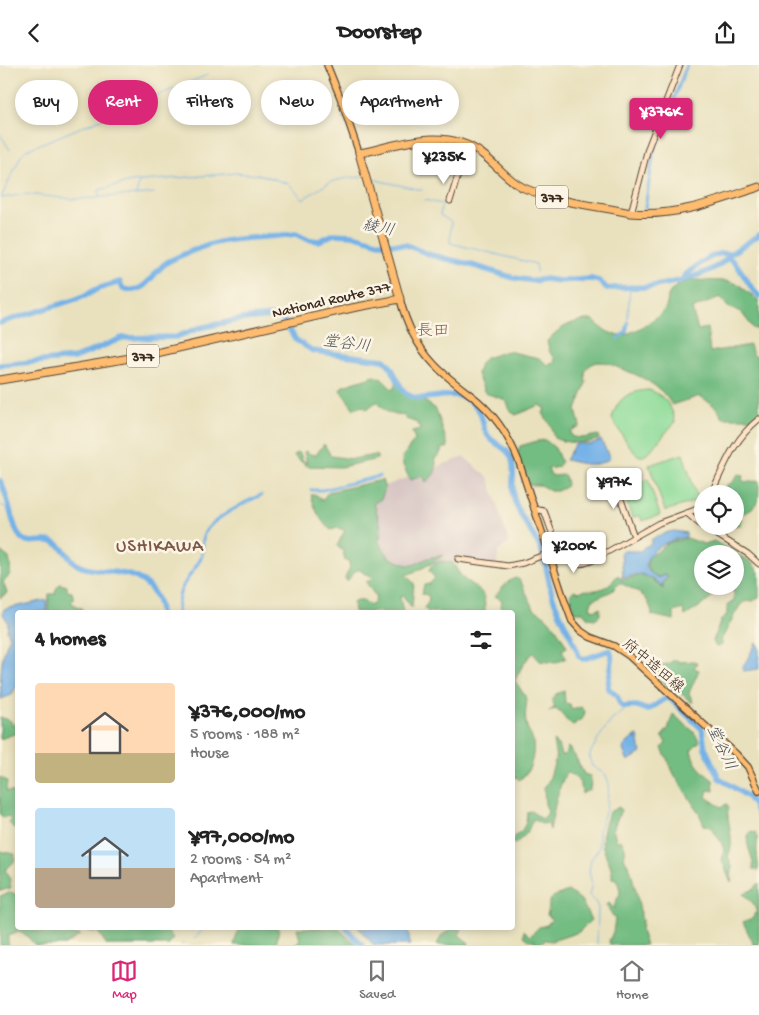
<!DOCTYPE html>
<html lang="en">
<head>
<meta charset="utf-8">
<style>
	:root { --surface:#fff; --page:#f6f6f6; --text:#222; --muted:#767676; --line:#e0e0e0; --accent:#db2777 }
	body { margin:0; font-family:"Gochi Hand","Klee One",sans-serif; background:var(--page); color:var(--text); height:100vh; display:flex; flex-direction:column; font-size:19px; white-space:nowrap }
	* { box-sizing:border-box; margin:0 }
	p { font-size:16px; color:var(--muted) }
	.icon { flex:none; width:28px; height:28px; fill:none; stroke:currentColor; stroke-width:2; stroke-linecap:round; stroke-linejoin:round }
	.map { position:relative; flex:1; overflow:hidden }
	.drawer { position:absolute; left:15px; top:545px; width:500px; height:320px; display:flex; flex-direction:column; background:var(--surface); border-radius:5px; box-shadow:0 2px 8px #0003 }
	.drawer>* { flex:none }
	.top-card { position:absolute; left:15px; top:15px; width:500px; height:45px; display:flex; gap:10px }
	.fabs { position:absolute; left:694px; top:420px; display:grid; gap:10px }
	.fabs a { display:grid; place-items:center; width:50px; height:50px; border-radius:50%; background:var(--surface); box-shadow:0 2px 8px #0003; font-size:25px }
	.price { position:absolute; translate:-50% -42px; padding:0 11px; border-radius:5px; background:#fff; color:#222; font-size:16px; line-height:32px; filter:drop-shadow(0 1px 2px #0008) }
	.price::after { content:''; position:absolute; left:50%; top:30px; width:15px; height:11px; margin-left:-8px; background:inherit; clip-path:polygon(0 0,100% 0,50% 100%) }
	.price.selected { background:var(--accent); color:#fff }
	ul { padding:0; list-style:none }
	li { display:flex; align-items:center; gap:15px; height:125px; padding:0 20px }
	li span { display:grid; place-items:center; flex:none; width:140px; height:100px; border-radius:5px; color:#555 }
	li>.icon { margin-inline-start:auto }
	span .icon { width:60px; height:60px; fill:#fffc; stroke-width:1 }
	li b { font-size:21px }
	h2 { display:flex; justify-content:space-between; align-items:center; height:60px; padding:0 20px; font-size:21px }
	.pill { padding:0 18px; border-radius:22px; background:var(--surface); box-shadow:0 2px 8px #0003; font-size:18px; line-height:45px }
	.pill.selected { background:var(--accent); color:#fff }
	header { display:flex; justify-content:space-between; align-items:center; height:65px; padding:0 20px; background:var(--surface); font-size:22px; font-weight:700 }
	.dock { display:flex; justify-content:space-around; align-items:center; height:70px; border-top:1px solid var(--line); background:var(--surface); font-size:14px; color:var(--muted) }
	.dock a { display:grid; justify-items:center; gap:2px }
	.dock .selected { color:var(--accent) }
	.map>svg:first-child { display:block }
	.industrial { fill:#d2bfc0 }
	.green { fill:#8fdc9a; stroke:#65835c }
	.forest { fill:#73bc82; stroke:#577350; fill-rule:evenodd }
	.water { fill:#76b2e7; stroke:#586e82 }
	.lines { fill:none; stroke-linecap:round; stroke-linejoin:round }
	.stream { stroke:#76b2e7; stroke-width:1 }
	.canal { stroke:#76b2e7; stroke-width:3 }
	.river { stroke:#76b2e7; stroke-width:5.5 }
	.secondary-casing { stroke:#554536; stroke-width:7 }
	.primary-casing { stroke:#554536; stroke-width:8 }
	.highway-casing { stroke:#554536; stroke-width:9 }
	.secondary { stroke:#fee4c6; stroke-width:5 }
	.primary { stroke:#fdbc70; stroke-width:5.5 }
	.highway { stroke:#fdbc70; stroke-width:7 }
	.labels { text-anchor:middle; stroke-width:5; stroke-linejoin:round; paint-order:stroke }
	.shield { fill:#fcf5e5; stroke:#75675a; stroke-width:1 }
	.shield-label { font-size:14px; font-weight:bold; fill:#3b2a1e }
	.street-label { font-size:15px; fill:#3b2a1e; stroke:#fcf5e5 }
	.water-label { font-size:16px; font-style:italic; fill:#4d535a; stroke:#fcf5e5 }
	.neighbourhood-label { font-size:16px; fill:#7e5846; stroke:#fcf5e5 }
	.quarter-label { font-size:18px; letter-spacing:1px; fill:#7e5846; stroke:#fcf5e5 }
</style>
</head>
<body>
<header><svg class="icon" aria-label="back" viewBox="0 0 24 24"><path d="M15 5l-7 7 7 7"/></svg>Doorstep<svg class="icon" aria-label="share" viewBox="0 0 24 24"><path d="M12 15V3M7 8l5-5 5 5M5 13v7h14v-7"/></svg></header>
<div class="map">
<svg width="759" height="880" viewBox="0 0 759 880">
	<rect width="100%" height="100%" fill="#fcf5e5"/>
	<filter id="ink" filterUnits="userSpaceOnUse"><feTurbulence type="fractalNoise" baseFrequency=".02" numOctaves="2"/><feDisplacementMap in="SourceGraphic" scale="10" xChannelSelector="R" yChannelSelector="G"/><feConvolveMatrix kernelMatrix="1 2 1 2 8 2 1 2 1" color-interpolation-filters="sRGB"/></filter>
	<filter id="wash" filterUnits="userSpaceOnUse"><feTurbulence type="fractalNoise" baseFrequency=".0096" numOctaves="4" result="noise"/><feDisplacementMap in="SourceGraphic" scale="20" xChannelSelector="R" yChannelSelector="G"/><feGaussianBlur stdDeviation="1.12" result="paint"/><feColorMatrix in="noise" values="0 0 0 0 0 0 0 0 0 0 0 0 0 0 0 0 0 1.4 0 .05"/><feComposite in="paint" operator="in"/></filter>
	<g filter="url(#wash)">
		<rect width="100%" height="100%" fill="#e9e1be"/>
		<path class="industrial" d="M464 392 489 413 509 478 498 486 497 498 487 502 467 497H447L413 503 389 494 377 477 370 436 382 422Z"/>
		<path class="green" d="M649 325C664 330 673 342 675 357L648 388C645 390 644 392 640 391 632 389 617 361 612 354 617 333 629 326 649 325Z
			M683 389 697 433 693 437 665 446 649 400Z
			M648 414 660 450 642 456 640 450 632 453 623 423Z"/>
		<path class="forest" d="M690 215 727 216 738 219 759 236V264H754L741 247 728 242 720 232 692 244 698 265 707 263 710 287 750 280 753 290 759 291V347L752 353H723L716 342 700 331 672 340C661 320 639 310 619 303 612 300 607 297 600 297 594 297 590 300 586 304L585 310 586 318 576 345 580 361 573 364 570 367 572 372 583 373 598 370 599 374C586 379 566 379 554 373L551 362 543 348 545 344 539 340 516 350 510 346 508 339 503 334 485 328 477 309 480 299 485 293 507 286 539 293 548 300 554 298 555 293 550 288 547 276C560 262 574 254 593 255 600 262 609 270 620 270 632 270 660 253 666 242 668 238 667 234 668 231 672 221 682 219 690 215Z
			M375 311 382 314 393 325 397 315 401 324 408 331 423 335 436 344 448 381 447 383H442L440 389 435 393C438 405 435 410 426 417L423 411 410 415 403 400 402 392 415 375 412 367 420 365 418 358 406 354 405 351 388 348 376 337 367 344 362 341 354 344 340 325 343 321Z
			M545 375 555 383 561 397 558 402 548 404 550 409 554 411 562 410 565 411 567 419 565 422 557 426H551L540 420H528L517 389 520 381 537 376Z
			M324 379 331 391 353 394 375 390 377 391V394L341 402 307 401 294 391 297 387 301 390 302 395 307 398 304 387 307 386 310 389 316 390Z
			M738 409 743 411 742 414 745 417 759 416C759 437 759 441 740 450L742 459 735 461V429H730L726 421 733 417Z
			M382 415 385 424 381 434 374 438 381 462 380 474 378 476 390 493 407 500H413L428 493 443 490C437 496 412 509 405 510L414 518 412 543 403 531 400 532 403 547H354L353 539 355 536H365L370 541 374 538 376 532 366 517 373 514 370 510 365 509 360 505H356L347 516 345 513 350 502 348 495 345 496 343 486 337 481 345 465 337 463 331 465C319 455 315 444 311 430H317L322 436 328 427Z
			M687 473 704 479 714 476 751 497 759 507V532L753 536 743 537C733 549 729 563 720 576L722 580 716 582 713 576 721 555 727 549V540L734 536V527L724 522 712 531 708 536 685 551 683 544 674 547V555L652 550C650 530 635 525 620 518L612 526 592 535 590 543 595 545 600 543V550L595 554 588 553 583 547H574L570 530 574 525 579 527C585 524 590 526 596 525 606 524 612 517 618 510L621 515 642 510 655 516 663 524 664 517 668 513 666 509 659 512 652 509 647 502 649 491 657 487 667 478ZM702 489H735V521H702Z
			M0 486 9 493C11 503 12 511 3 517L7 528 0 533Z
			M440 496 453 498C456 503 460 511 465 515 480 526 485 524 485 546L481 548 428 547 424 543 429 536 428 530 422 529 424 520 429 519 435 513 429 506 431 501Z
			M515 513 520 515 534 544C551 553 558 565 567 582L562 585 566 593 556 598 540 596 533 588C527 592 517 609 515 616L527 634C526 643 524 653 527 662 528 667 532 671 533 676 535 689 531 708 519 715L516 712 512 713V548L504 547 501 542 502 535 495 531 508 517Z
			M60 519 67 521V526L72 527 74 534 71 537 79 543H82L81 547H48L49 529H55L56 524Z
			M674 594 680 597 694 596 697 598 694 603 699 605 689 628 693 637H691L676 624 672 626 654 606 660 600 669 599Z
			M564 626 565 638 570 639 572 645 581 642 585 646 584 651 580 657 578 656 573 661C565 656 562 647 555 644L548 647 555 642 552 635 556 629Z
			M673 649 693 666 700 676 691 685C694 699 701 706 713 715L714 726 708 725 706 732 721 742 727 739C729 744 727 746 728 751 729 764 735 779 728 791L732 802 731 818 722 795 724 785 721 777 711 762 704 760 699 748 674 709 662 683 666 678 662 671 668 664Z
			M0 652 11 656 12 660 17 657V668L0 674Z
			M553 676 558 680 561 690H565L568 682 575 691 584 709 590 711 591 717 590 724 582 729C582 718 577 712 567 707 558 720 553 749 550 765L548 758 542 759 533 754 527 768 515 779 513 778C512 771 516 769 521 767L526 758 527 747 531 746 542 754 545 752 548 747 545 739 544 723 549 715 556 693Z
			M0 712 7 716 6 726 17 727V764L15 765 9 757 11 754 8 751 3 753 0 749Z
			M619 742 621 745 613 764 617 777 620 775C626 781 626 785 624 793L630 803 637 830 642 856 641 866 646 880H610L609 876 613 867 615 854 606 840 609 838 614 844C616 828 625 834 616 814L612 813C613 800 606 794 603 782 600 771 606 758 609 747Z
			M751 766 756 767C759 779 756 778 757 788 757 795 759 799 758 805L753 804C755 790 741 778 751 766Z
			M0 786 15 789 14 797 5 805 9 810 11 823 0 826Z
			M759 818V880H754L743 857 752 853 757 847 753 838 743 829 752 825Z
			M568 826 581 835 591 855 579 867 552 876 546 875 534 880 535 875H529L524 871V865L530 871 539 862 547 860 552 854 547 850 549 841V836L553 832Z
			M11 827 17 830 18 862 34 863 35 866H55L80 870 65 880H35L26 870 19 867 8 871V877L9 880H0V831Z
			M239 862 279 863 276 880H234Z
			M92 863H168V866L173 873 169 880H107L98 867 88 866Z
			M297 863H338L357 880H296L300 875Z
			M453 863 462 864 459 870 469 878 468 880H437L442 870Z"/>
		<path class="water" d="M601 375 610 393C597 404 580 398 565 395L575 379H591Z
			M675 466 686 468V472C670 474 645 485 646 503L652 509 659 513 665 510 667 512 662 518 663 523 655 515 642 509 621 513 623 510 621 486H641L644 482 651 479V475C656 471 669 466 675 466Z
			M47 535V547L18 548 17 620 12 630 1 634C0 614 0 590 10 572L7 566 8 557 3 549 4 544Z
			M756 578 759 582V604L743 606 742 604Z
			M638 670 641 688 628 696 623 685 624 681 634 672 636 675 635 671Z
			M358 863H408L410 880H374Z"/>
		<g class="lines">
			<path class="stream" d="M0 69 10 85
				M371 114 422 125
				M137 130 154 128
				M100 132 136 130 139 117
				M2 133 25 129 73 134 99 133V125L131 117 236 108 262 110 289 119 303 134 330 117 347 113 361 112
				M0 135 21 90 26 85 207 10
				M424 135 442 139 440 150 451 157 450 178 536 199V207
				M627 263 630 222
				M0 440 5 442
				M194 874 205 862
				M182 880 183 878
				M597 880 598 843 596 838 589 830 592 819 589 807 591 795 599 783V764L606 745 609 719 606 710 592 701 589 692C591 684 606 661 612 655 617 650 623 648 628 642"/>
			<path class="canal" d="M645 143 654 85 687 0
				M618 273 626 267 628 258
				M311 425H322L380 411
				M177 548C178 520 187 517 200 495 205 487 201 478 204 469 210 455 247 436 261 430"/>
			<path class="river" d="M728 192 737 200 753 225 759 231
				M684 211C696 202 715 184 730 189
				M0 258 64 238 85 231 97 224 120 217 123 224C148 231 152 205 169 196 186 188 213 177 231 175 253 172 275 172 296 169L306 174 319 176 334 169 353 170 380 178 406 180 431 190 468 199 514 213 534 216 545 214 559 216 591 214 599 216 608 224C621 221 634 223 647 222 670 219 718 209 730 189L759 170
				M0 300 75 293 122 273 176 272 199 263 242 254 271 251 282 253 296 275 313 286 384 295C397 304 397 325 410 331 427 339 450 322 470 336 487 349 479 360 489 372 495 380 507 382 511 392 517 406 509 423 515 437 521 455 535 470 542 487 548 503 548 520 554 535 561 554 573 572 579 591L583 594 587 593 610 585C615 598 608 609 608 623L617 631 620 639 623 642 637 641 648 645 668 632 702 664 705 683 719 713 748 732 754 740 759 751
				M0 416C9 430 11 462 21 473 29 481 44 473 54 477 66 482 69 498 82 502 106 510 131 502 150 523 156 530 160 538 160 548
				M345 862 362 880"/>
		</g>
	</g>
	<g filter="url(#ink)">
		<g class="lines">
			<defs>
				<path id="secondary" d="M450 136 458 110
					M631 148 648 83 680 0
					M613 411 634 472
					M711 429C725 400 733 375 759 354
					M534 444 544 446C553 466 559 510 591 496L659 458 695 445 702 439
					M687 448 702 461
					M703 461 748 489 759 499
					M458 494 508 501 523 498 549 488"/>
				<path id="primary" d="M327 0 340 32 359 88
					M400 234C406 258 417 281 434 299 445 311 459 321 472 331 494 348 509 371 519 397L565 537 572 556 581 566 590 572 614 581 629 591 736 689 748 702 759 726"/>
				<path id="highway" d="M0 315 148 290 352 243 400 234 359 88 365 87C404 78 447 62 482 89 497 100 507 115 524 123 556 137 597 141 631 148 676 152 717 136 759 122"/>
			</defs>
			<use href="#secondary" class="secondary-casing"/>
			<use href="#primary" class="primary-casing"/>
			<use href="#highway" class="highway-casing"/>
			<use href="#secondary" class="secondary"/>
			<use href="#primary" class="primary"/>
			<use href="#highway" class="highway"/>
		</g>
	</g>
	<g class="labels">
		<g class="shield">
			<rect x="536" y="120.5" width="32" height="23" rx="4"/>
			<rect x="127" y="279.5" width="32" height="23" rx="4"/>
		</g>
		<g class="shield-label">
			<text x="552" y="137">377</text>
			<text x="143" y="296">377</text>
		</g>
		<g class="street-label">
			<text transform="translate(331 234) rotate(-13)" y="5">National Route 377</text>
			<text transform="translate(654 600) rotate(40)" y="5">府中造田線</text>
		</g>
		<g class="water-label">
			<text transform="translate(379 161) rotate(12)" y="6">綾川</text>
			<text transform="translate(347 277) rotate(7)" y="6">堂谷川</text>
			<text transform="translate(723 682) rotate(65)" y="6">堂谷川</text>
		</g>
		<g class="neighbourhood-label">
			<text x="433" y="270">長田</text>
		</g>
		<g class="quarter-label">
			<text x="160" y="486">USHIKAWA</text>
		</g>
	</g>
</svg>
<div class="fabs">
<a><svg class="icon" aria-label="locate" viewBox="0 0 24 24"><circle cx="12" cy="12" r="6"/><path d="M12 2v4M12 18v4M2 12h4M18 12h4"/></svg></a>
<a><svg class="icon" aria-label="layers" viewBox="0 0 24 24"><path d="M12 4l9 5-9 5-9-5zM3 14l9 5 9-5"/></svg></a>
</div>
<b class="price selected" style="left:661px;top:75px">¥376K</b>
<b class="price" style="left:444px;top:120px">¥235K</b>
<b class="price" style="left:614px;top:445px">¥97K</b>
<b class="price" style="left:574px;top:509px">¥200K</b>
<div class="top-card">
<a class="pill">Buy</a>
<a class="pill selected">Rent</a>
<a class="pill">Filters</a>
<a class="pill">New</a>
<a class="pill">Apartment</a>
</div>
<section class="drawer">
<h2>4 homes<svg class="icon" aria-label="filters" viewBox="0 0 24 24"><path d="M4 7h16M4 17h16"/><circle cx="9" cy="7" r="2"/><circle cx="15" cy="17" r="2"/></svg></h2>
<ul>
<li><span style="background:linear-gradient(#ffd9b3 70%,#c2b280 0)"><svg class="icon" aria-label="home" viewBox="0 0 24 24"><path d="M3 11l9-7 9 7M6 9v11h12V9"/></svg></span><div><b>¥376,000/mo</b><p>5 rooms · 188 m²</p><p>House</p></div></li>
<li><span style="background:linear-gradient(#bfe0f5 60%,#b9a48a 0)"><svg class="icon" aria-label="home" viewBox="0 0 24 24"><path d="M3 11l9-7 9 7M6 9v11h12V9"/></svg></span><div><b>¥97,000/mo</b><p>2 rooms · 54 m²</p><p>Apartment</p></div></li>
</ul>
</section>
</div>
<nav class="dock">
<a class="selected"><svg class="icon" aria-label="map" viewBox="0 0 24 24"><path d="M3 6l6-2 6 2 6-2v14l-6 2-6-2-6 2zM9 4v14M15 6v14"/></svg>Map</a>
<a><svg class="icon" aria-label="saved" viewBox="0 0 24 24"><path d="M7 4h10v16l-5-4-5 4z"/></svg>Saved</a>
<a><svg class="icon" aria-label="home" viewBox="0 0 24 24"><path d="M3 11l9-7 9 7M6 9v11h12V9"/></svg>Home</a>
</nav>
</body>
</html>
